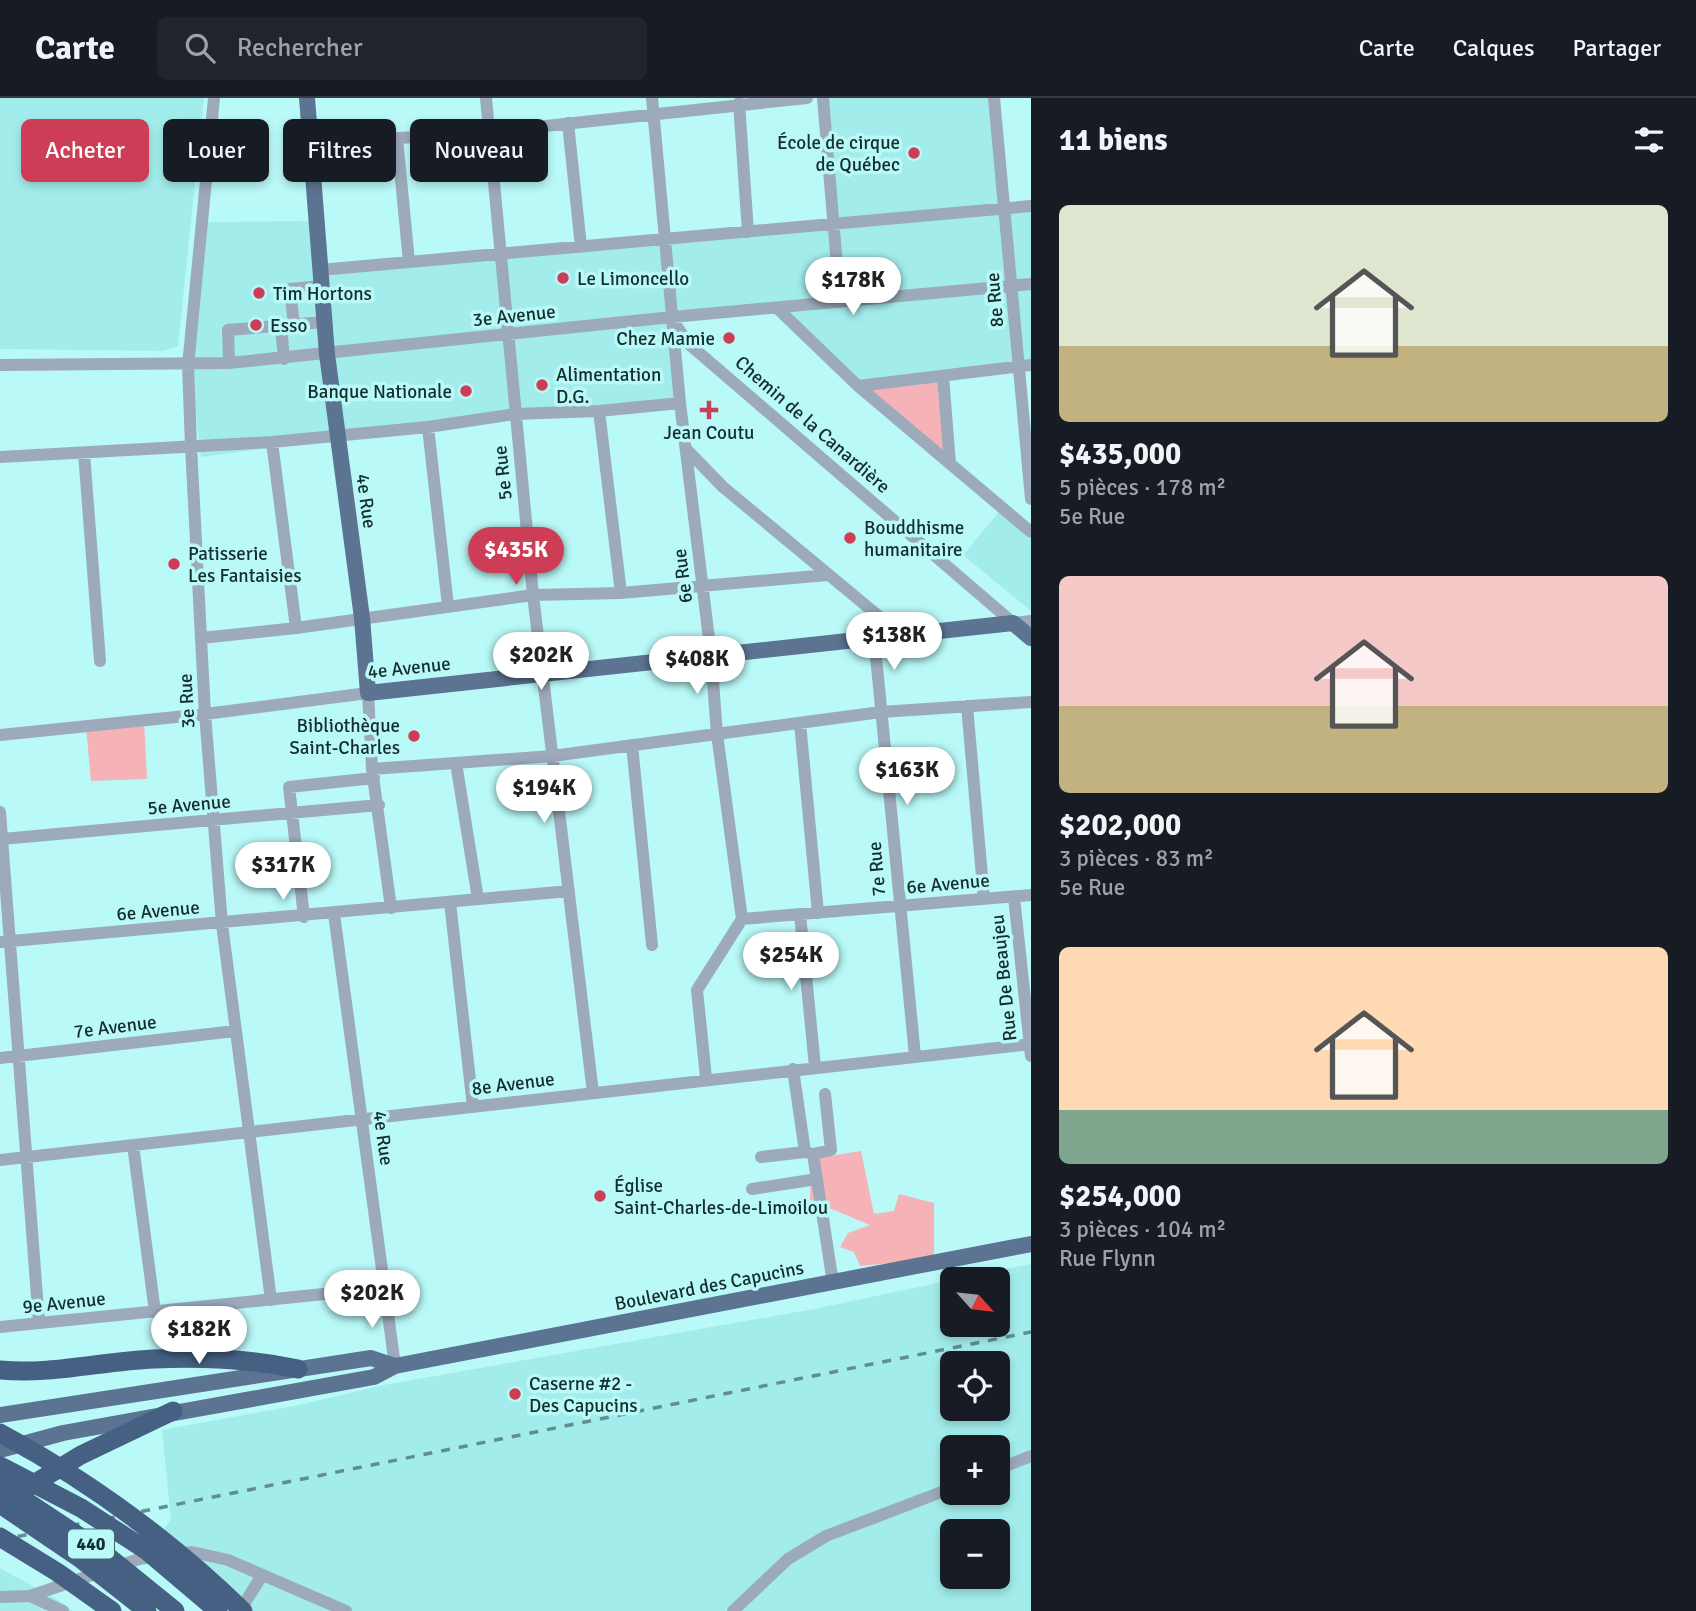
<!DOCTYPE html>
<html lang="fr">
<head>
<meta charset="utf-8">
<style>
	:root { --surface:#171b24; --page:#20242c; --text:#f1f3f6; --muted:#9ea1a6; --line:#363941; --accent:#ce3d56 }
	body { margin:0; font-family:Signika,sans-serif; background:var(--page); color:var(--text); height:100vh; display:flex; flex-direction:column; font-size:26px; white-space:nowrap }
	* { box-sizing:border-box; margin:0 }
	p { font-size:23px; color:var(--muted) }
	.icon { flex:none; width:38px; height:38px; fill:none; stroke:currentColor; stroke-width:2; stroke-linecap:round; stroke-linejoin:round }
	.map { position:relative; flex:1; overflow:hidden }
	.drawer { display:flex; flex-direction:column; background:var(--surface); width:665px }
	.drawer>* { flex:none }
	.top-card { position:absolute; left:21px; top:21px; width:665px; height:63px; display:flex; gap:14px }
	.needle { width:46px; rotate:117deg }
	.tools { position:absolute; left:940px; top:1169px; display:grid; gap:14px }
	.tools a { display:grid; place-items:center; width:70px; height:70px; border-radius:10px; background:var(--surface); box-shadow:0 4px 10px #0003; font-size:35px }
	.price { position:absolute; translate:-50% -60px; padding:0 16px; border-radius:24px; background:#fff; color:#222; font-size:23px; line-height:46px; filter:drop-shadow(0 2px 4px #0008) }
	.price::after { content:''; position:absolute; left:50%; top:42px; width:21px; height:16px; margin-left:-10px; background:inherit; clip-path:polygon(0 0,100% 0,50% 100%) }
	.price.active { background:var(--accent); color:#fff }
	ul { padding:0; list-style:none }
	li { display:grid; align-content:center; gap:14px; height:371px; padding:0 28px }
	li span { display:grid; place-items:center; height:217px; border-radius:10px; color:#555 }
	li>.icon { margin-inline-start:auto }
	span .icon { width:126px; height:126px; fill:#fffc; stroke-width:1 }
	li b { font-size:30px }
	h2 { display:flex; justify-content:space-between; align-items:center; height:84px; padding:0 28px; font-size:30px }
	.tag { padding:0 24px; border-radius:10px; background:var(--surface); box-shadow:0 4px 10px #0003; font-size:24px; line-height:63px }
	.tag.active { background:var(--accent); color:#fff }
	header { display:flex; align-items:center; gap:42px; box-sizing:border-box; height:98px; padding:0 35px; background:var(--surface); border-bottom:2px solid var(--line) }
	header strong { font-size:33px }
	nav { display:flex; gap:38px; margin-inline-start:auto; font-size:24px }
	.search { width:490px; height:63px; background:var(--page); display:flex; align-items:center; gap:18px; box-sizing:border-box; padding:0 24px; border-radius:10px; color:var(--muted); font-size:26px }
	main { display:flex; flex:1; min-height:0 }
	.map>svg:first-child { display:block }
	.built { fill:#a2edec; fill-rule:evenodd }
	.green { fill:#f5b3b7 }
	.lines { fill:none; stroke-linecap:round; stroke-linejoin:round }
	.minor { stroke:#9daabb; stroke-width:12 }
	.major { stroke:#5c7391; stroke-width:16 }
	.highway { stroke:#456082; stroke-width:19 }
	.rail { stroke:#628e8e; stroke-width:3.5; stroke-dasharray:9 9; stroke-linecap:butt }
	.highway-bridge { stroke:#456082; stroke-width:19 }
	.poi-dot { fill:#ce3d56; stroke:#b9f9f8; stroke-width:2.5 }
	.labels { text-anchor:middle; stroke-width:7; stroke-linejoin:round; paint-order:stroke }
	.shield { fill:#b9f9f8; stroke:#466b6b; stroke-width:2 }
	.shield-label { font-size:18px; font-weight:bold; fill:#142e2e }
	.poi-label { font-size:19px; fill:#142e2e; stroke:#b9f9f8; text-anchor:start }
	.street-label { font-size:19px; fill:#142e2e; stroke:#b9f9f8 }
</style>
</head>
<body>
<header>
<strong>Carte</strong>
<div class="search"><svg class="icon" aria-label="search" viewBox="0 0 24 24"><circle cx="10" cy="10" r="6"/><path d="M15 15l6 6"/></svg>Rechercher</div>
<nav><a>Carte</a><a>Calques</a><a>Partager</a></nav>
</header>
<main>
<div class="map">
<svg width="1031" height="1513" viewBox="0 0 1031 1513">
	<rect width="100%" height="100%" fill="#b9f9f8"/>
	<path class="built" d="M0 0H204L178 248 163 253 0 251Z
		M823 0H994L1004 110 1031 108V267L858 288 777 210 672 219 679 304 515 316 201 359 190 269 203 124 316 123 320 171 833 126Z
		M1002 410 1031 434V513L963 457Z
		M1031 1166V1513H211L146 1452 171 1422 162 1332 299 1307 384 1287 814 1211 952 1182V1227H998V1181H956ZM952 1265H998V1311H952ZM952 1349H998V1395H952ZM952 1433H998V1479H952Z
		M0 1470 58 1502 73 1513H0Z"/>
	<path class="green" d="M943 278 950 366 858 288Z
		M144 622 147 681 91 683 86 629Z
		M861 1053 874 1116 894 1113 899 1096 934 1105V1161L860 1168 854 1154 840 1149 848 1135 870 1127 810 1102 811 1061Z"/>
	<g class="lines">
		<path class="minor" d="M214 0 188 268 191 348 205 616 222 826 271 1202
			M486 0 533 497 593 995
			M652 0 680 305 711 557 717 636 742 821 697 892 706 980
			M823 0 840 204
			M994 0 1031 401
			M739 5 748 134
			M568 25 581 149
			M397 40 409 164
			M310 46 489 34 807 0
			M320 172 1031 108
			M777 210 858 288 1031 434
			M675 226 690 247 998 512 1013 525 1031 523
			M294 227 290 191 321 188
			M281 228 284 261
			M229 265 228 232 324 224
			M0 267 229 265 672 219 1031 186
			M943 278 950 366
			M858 288 1031 267
			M599 313 621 495
			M428 329 448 508
			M272 344 296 530
			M687 352 723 389 899 535
			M84 355 100 563
			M0 359 272 344 428 329 515 316 599 313 680 305
			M874 538 915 958
			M201 540 296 530 533 497 621 495 828 477
			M967 608 984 801
			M800 625 818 815
			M0 637 205 616 368 595 372 671 391 810
			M632 647 652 847
			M456 665 478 801
			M372 671 552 658 881 614 1031 604
			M0 714 39 1225
			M2 741 379 707
			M1014 799 1031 958
			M450 804 473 1009
			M334 816 395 1268
			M800 816 815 969
			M304 819 289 689 374 680
			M742 821 1031 797
			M0 844 569 793
			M0 960 235 933
			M793 971 805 1054 813 1056 833 1185
			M133 1047 155 1214
			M813 1056 831 1052 825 996
			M761 1059 805 1054
			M0 1062C344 1025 687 983 1031 946
			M752 1091 817 1081
			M0 1229 383 1190
			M998 1371 1031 1358
			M179 1456 192 1454 228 1462 346 1513
			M30 1498 139 1461 158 1458
			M0 1499 30 1498 63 1513
			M235 1511 246 1503 261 1479
			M733 1513 788 1461 826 1438 952 1390"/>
		<path class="major" d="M307 0 327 256 362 520 368 595 1013 525 1031 540
			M0 1317 371 1260 395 1268
			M0 1352 63 1335 374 1279 395 1268 1031 1146"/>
		<path class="highway" d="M0 1272C51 1277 103 1263 154 1261 202 1259 252 1261 298 1271
			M22 1393 81 1357 173 1313"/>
		<path class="rail" d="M0 1442 1031 1234"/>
		<path class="highway-bridge" d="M0 1335C91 1384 169 1441 243 1513
			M0 1368 81 1410 146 1452 218 1513
			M0 1386 101 1453 175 1513
			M0 1406 81 1461 147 1513
			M0 1439 57 1474 112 1513"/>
	</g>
	<g class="poi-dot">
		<circle cx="914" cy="55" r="7"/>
		<circle cx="563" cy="180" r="7"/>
		<circle cx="259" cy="195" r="7"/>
		<circle cx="256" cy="227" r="7"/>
		<circle cx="729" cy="240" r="7"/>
		<circle cx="542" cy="287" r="7"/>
		<circle cx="466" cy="293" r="7"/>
		<path d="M705.5 301.5h7v7h7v7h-7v7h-7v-7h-7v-7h7z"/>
		<circle cx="850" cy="440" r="7"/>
		<circle cx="174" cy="466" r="7"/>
		<circle cx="414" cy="638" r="7"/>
		<circle cx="600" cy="1098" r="7"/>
		<circle cx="515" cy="1296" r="7"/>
	</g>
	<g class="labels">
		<rect class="shield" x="68" y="1431.5" width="46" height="29" rx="5"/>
		<g class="shield-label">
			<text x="91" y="1452">440</text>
		</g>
		<g class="poi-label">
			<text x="900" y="51" text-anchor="end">École de cirque<tspan x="900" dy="22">de Québec</tspan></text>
			<text x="577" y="187">Le Limoncello</text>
			<text x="273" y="202">Tim Hortons</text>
			<text x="270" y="234">Esso</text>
			<text x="715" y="247" text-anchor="end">Chez Mamie</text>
			<text x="556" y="283">Alimentation<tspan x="556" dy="22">D.G.</tspan></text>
			<text x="452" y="300" text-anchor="end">Banque Nationale</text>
			<text x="709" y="341" text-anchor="middle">Jean Coutu</text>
			<text x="864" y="436">Bouddhisme<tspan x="864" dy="22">humanitaire</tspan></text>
			<text x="188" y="462">Patisserie<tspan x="188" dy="22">Les Fantaisies</tspan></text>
			<text x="400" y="634" text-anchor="end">Bibliothèque<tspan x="400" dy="22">Saint-Charles</tspan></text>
			<text x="614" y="1094">Église<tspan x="614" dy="22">Saint-Charles-de-Limoilou</tspan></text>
			<text x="529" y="1292">Caserne #2 -<tspan x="529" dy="22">Des Capucins</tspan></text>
		</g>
		<g class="street-label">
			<text transform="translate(994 202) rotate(-95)" y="7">8e Rue</text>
			<text transform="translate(514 217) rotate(-6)" y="7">3e Avenue</text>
			<text transform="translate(813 326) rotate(41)" y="7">Chemin de la Canardière</text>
			<text transform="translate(502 375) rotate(-96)" y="7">5e Rue</text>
			<text transform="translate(367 403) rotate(82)" y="7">4e Rue</text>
			<text transform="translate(682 478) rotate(-97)" y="7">6e Rue</text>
			<text transform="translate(409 569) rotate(-6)" y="7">4e Avenue</text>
			<text transform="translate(186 603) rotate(-93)" y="7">3e Rue</text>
			<text transform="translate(189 706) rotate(-5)" y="7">5e Avenue</text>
			<text transform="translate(876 771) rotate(-95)" y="7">7e Rue</text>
			<text transform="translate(948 785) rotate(-5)" y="7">6e Avenue</text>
			<text transform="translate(158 812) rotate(-5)" y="7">6e Avenue</text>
			<text transform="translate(1003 880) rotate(-96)" y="7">Rue De Beaujeu</text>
			<text transform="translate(115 928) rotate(-7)" y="7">7e Avenue</text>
			<text transform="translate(513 985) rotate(-7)" y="7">8e Avenue</text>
			<text transform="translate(384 1040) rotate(82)" y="7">4e Rue</text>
			<text transform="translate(709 1187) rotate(-11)" y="7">Boulevard des Capucins</text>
			<text transform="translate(64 1204) rotate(-6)" y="7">9e Avenue</text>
		</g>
	</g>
</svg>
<div class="tools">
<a><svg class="needle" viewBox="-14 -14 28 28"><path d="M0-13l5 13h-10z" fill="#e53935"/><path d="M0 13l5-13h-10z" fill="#9ea1a6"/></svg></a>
<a><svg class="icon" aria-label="locate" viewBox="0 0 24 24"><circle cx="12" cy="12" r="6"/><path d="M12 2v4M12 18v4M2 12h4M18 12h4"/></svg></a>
<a>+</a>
<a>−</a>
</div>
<b class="price" style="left:853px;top:219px">$178K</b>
<b class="price active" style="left:516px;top:489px">$435K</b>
<b class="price" style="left:894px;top:574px">$138K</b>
<b class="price" style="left:541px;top:594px">$202K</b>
<b class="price" style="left:697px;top:598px">$408K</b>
<b class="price" style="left:907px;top:709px">$163K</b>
<b class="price" style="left:544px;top:727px">$194K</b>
<b class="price" style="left:283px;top:804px">$317K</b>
<b class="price" style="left:791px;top:894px">$254K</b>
<b class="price" style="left:372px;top:1232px">$202K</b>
<b class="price" style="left:199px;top:1268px">$182K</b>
<div class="top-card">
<a class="tag active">Acheter</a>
<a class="tag">Louer</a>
<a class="tag">Filtres</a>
<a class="tag">Nouveau</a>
</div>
</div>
<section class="drawer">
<h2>11 biens<svg class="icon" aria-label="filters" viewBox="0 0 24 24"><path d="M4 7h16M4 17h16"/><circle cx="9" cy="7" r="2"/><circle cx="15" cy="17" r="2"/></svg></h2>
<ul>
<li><span style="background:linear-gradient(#dfe7d0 65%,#c2b280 0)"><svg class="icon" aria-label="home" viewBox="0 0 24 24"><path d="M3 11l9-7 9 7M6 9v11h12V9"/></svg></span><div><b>$435,000</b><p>5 pièces · 178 m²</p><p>5e Rue</p></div></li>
<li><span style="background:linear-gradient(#f6c9c9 60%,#c2b280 0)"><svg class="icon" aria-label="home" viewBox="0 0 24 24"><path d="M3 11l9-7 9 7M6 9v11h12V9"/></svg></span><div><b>$202,000</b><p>3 pièces · 83 m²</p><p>5e Rue</p></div></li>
<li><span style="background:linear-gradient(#ffd9b3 75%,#7fa58c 0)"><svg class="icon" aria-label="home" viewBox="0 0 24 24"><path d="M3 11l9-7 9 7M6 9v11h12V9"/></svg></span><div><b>$254,000</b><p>3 pièces · 104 m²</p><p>Rue Flynn</p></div></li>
</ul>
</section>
</main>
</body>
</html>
